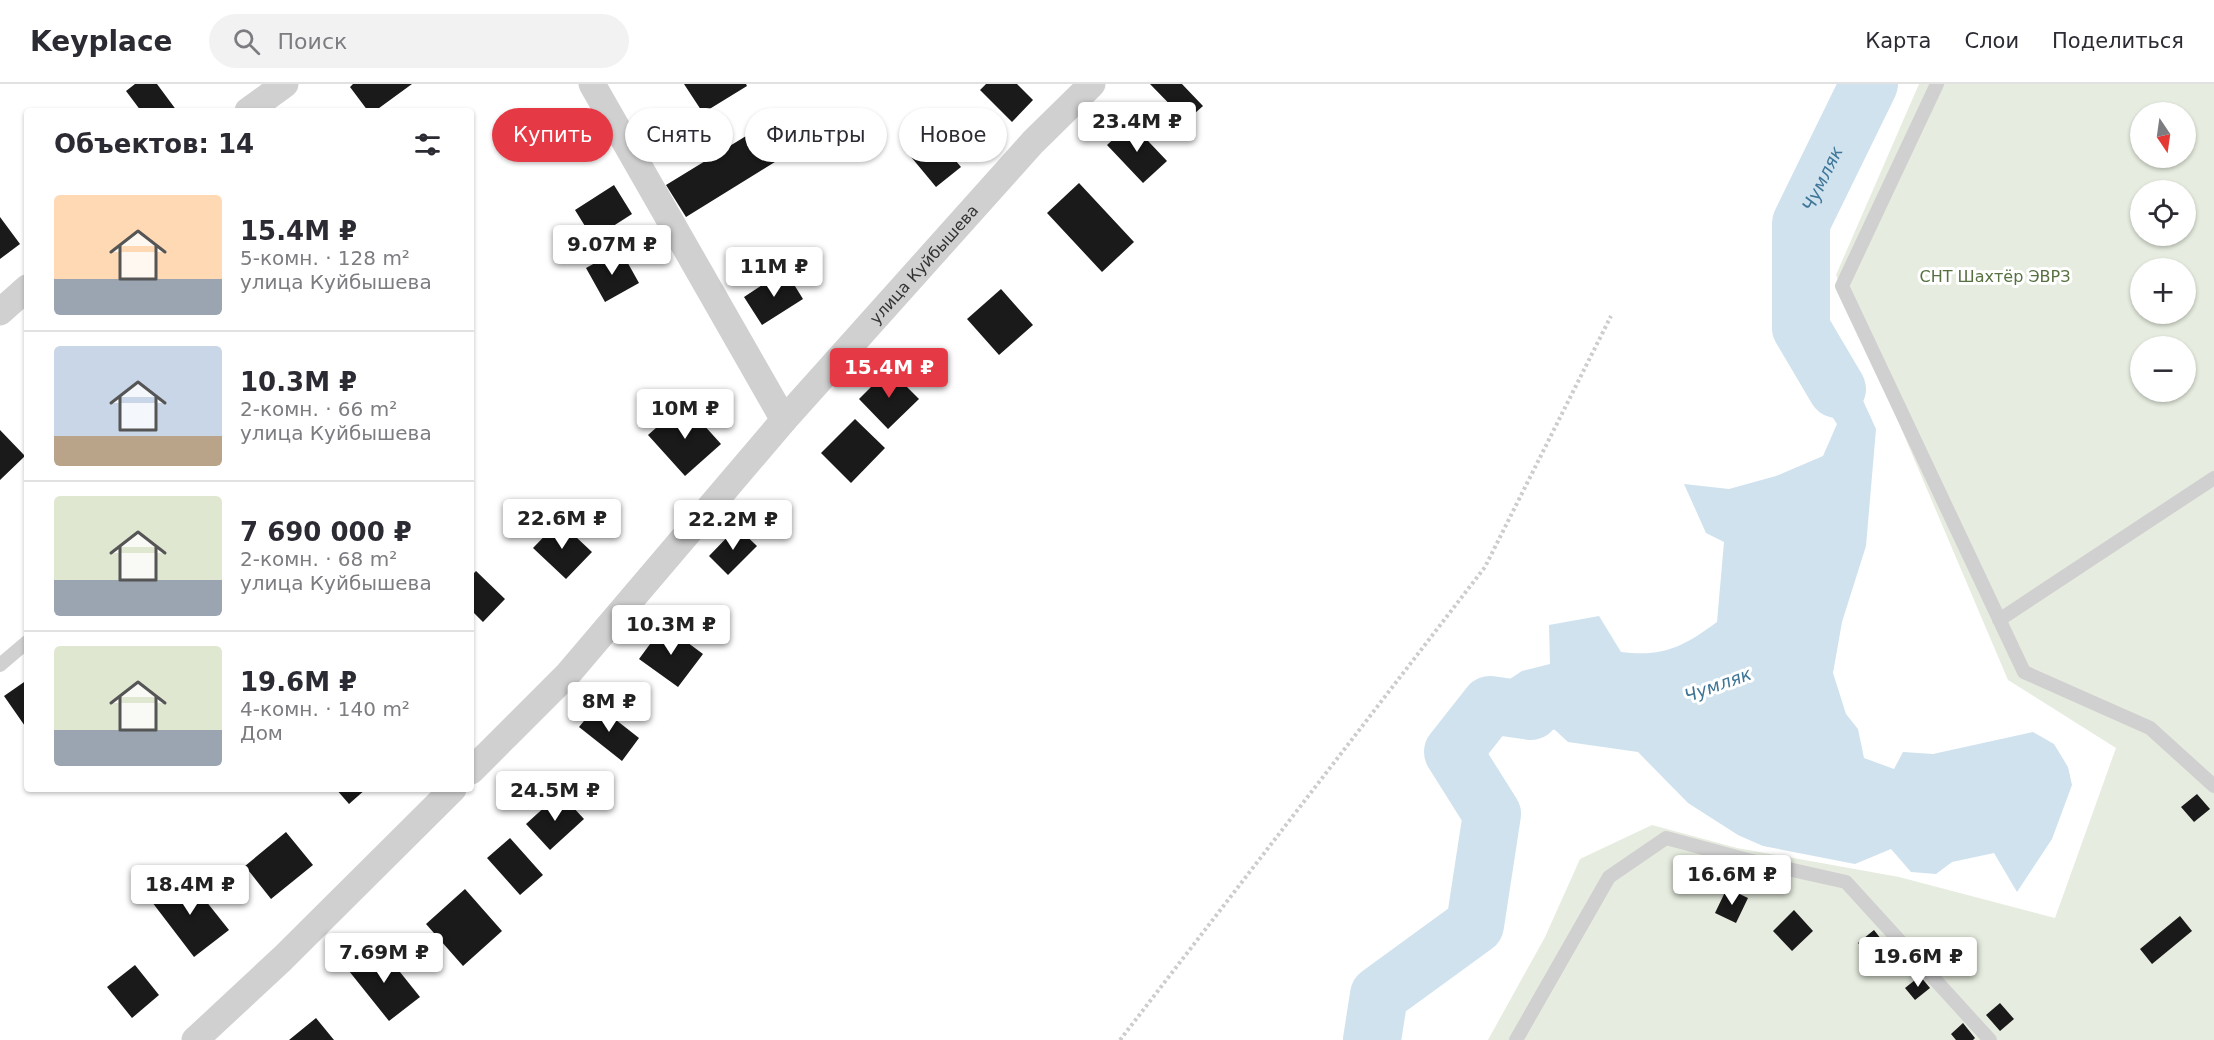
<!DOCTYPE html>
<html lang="ru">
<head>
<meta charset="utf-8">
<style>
	:root { --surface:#fff; --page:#f2f2f3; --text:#2b2b33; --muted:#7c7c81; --line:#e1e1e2; --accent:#e63946 }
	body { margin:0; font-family:"DejaVu Sans",sans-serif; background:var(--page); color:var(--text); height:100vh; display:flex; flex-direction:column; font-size:22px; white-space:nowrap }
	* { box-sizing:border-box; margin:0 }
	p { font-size:20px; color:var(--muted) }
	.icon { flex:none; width:33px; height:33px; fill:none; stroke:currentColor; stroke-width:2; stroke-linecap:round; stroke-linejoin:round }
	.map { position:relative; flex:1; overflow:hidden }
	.side { position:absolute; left:24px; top:24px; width:450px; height:684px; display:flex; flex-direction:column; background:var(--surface); border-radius:6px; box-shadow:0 2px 4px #0004 }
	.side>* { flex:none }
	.hud { position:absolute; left:492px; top:24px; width:570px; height:54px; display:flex; gap:12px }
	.needle { width:39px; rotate:167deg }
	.tools { position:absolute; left:2130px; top:18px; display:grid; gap:12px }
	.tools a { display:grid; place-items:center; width:66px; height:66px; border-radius:50%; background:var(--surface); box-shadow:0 2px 4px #0004; font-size:30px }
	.price { position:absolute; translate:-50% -51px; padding:0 14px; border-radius:6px; background:#fff; color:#222; font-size:20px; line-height:39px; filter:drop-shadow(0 2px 3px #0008) }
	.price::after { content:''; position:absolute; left:50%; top:36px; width:18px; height:14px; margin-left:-9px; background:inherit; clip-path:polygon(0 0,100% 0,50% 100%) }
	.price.current { background:var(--accent); color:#fff }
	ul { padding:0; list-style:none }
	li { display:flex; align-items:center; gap:18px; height:150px; padding:0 30px }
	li+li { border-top:2px solid var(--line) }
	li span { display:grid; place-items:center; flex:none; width:168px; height:120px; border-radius:6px; color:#555 }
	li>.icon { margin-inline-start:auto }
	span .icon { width:72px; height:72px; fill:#fffc; stroke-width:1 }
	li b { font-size:26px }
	h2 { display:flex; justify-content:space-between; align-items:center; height:72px; padding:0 30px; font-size:26px }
	.chip { padding:0 21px; border-radius:27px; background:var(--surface); box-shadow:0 2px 4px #0004; font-size:21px; line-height:54px }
	.chip.current { background:var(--accent); color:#fff }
	header { display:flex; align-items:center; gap:36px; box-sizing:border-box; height:84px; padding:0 30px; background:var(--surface); border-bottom:2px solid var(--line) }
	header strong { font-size:28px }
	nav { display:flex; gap:33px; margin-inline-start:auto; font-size:21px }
	.search { width:420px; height:54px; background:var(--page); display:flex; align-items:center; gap:15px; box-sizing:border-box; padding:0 21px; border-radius:33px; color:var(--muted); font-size:22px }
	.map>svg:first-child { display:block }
	.green { fill:#e6ecdf; fill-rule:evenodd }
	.water { fill:#cfe2ee }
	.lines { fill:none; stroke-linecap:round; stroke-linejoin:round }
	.river { stroke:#cfe2ee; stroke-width:58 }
	.building { fill:#1a1a1a }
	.path { stroke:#cdcdcd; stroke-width:4; stroke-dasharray:3 3; stroke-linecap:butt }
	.service { stroke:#d0d0d0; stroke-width:14 }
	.minor { stroke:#d0d0d0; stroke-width:27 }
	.labels { text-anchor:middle; stroke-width:6; stroke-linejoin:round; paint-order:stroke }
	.street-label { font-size:16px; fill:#333; stroke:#fff }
	.park-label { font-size:16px; fill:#56703f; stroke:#fff }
	.water-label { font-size:18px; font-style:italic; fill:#3f7597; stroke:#fff }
</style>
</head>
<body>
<header>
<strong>Keyplace</strong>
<div class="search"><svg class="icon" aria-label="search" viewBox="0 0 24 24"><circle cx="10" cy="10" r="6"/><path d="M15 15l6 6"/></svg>Поиск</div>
<nav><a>Карта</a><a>Слои</a><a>Поделиться</a></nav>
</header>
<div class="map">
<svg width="2214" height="956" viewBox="0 0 2214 956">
	<rect width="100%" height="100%" fill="#fff"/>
	<path class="green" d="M1919 0H2214V956H1488L1545 853 1580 775 1652 741 1737 764 1899 793 2055 834 2116 664 2008 596 1836 191ZM2140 28H2186V74H2140ZM2140 106H2186V152H2140ZM2140 184H2186V230H2140ZM2140 262H2186V308H2140Z"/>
	<path class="water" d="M1778 235 1815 237 1835 255 1876 345 1866 462 1842 538 1833 589 1846 630 1858 645 1864 674 1894 685 1903 668 1933 670 2033 648 2054 660 2068 683 2072 701 2052 755 2017 808 1994 769 1952 778 1936 790 1911 788 1891 765 1855 780 1763 762 1738 751 1688 719 1638 668 1568 658 1555 646 1500 632 1478 659 1456 646 1472 620 1522 587 1550 580 1549 541 1599 532 1621 568C1664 573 1683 563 1717 538L1724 458 1706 449 1684 400 1729 405 1776 392 1823 372 1837 340 1811 301 1790 280Z"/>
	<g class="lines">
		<g class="river">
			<path id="s1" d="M1837 305 1801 244V139L1869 0"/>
			<path d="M1372 956 1379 911 1475 841 1492 730 1453 668 1490 621 1531 627"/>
		</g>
	</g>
	<path class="building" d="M135 0H157L177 27H141L126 7Z
		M353 0H412L375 27H368L350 3Z
		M684 0H746L747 2 703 29Z
		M986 0H1017L1033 16 1012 38 980 6Z
		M1150 0H1182L1203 22 1186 37Z
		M772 36 791 68 686 133 666 101Z
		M1131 39 1167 77 1143 99 1107 61Z
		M927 42 961 83 936 103 902 62Z
		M1079 99 1134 158 1102 188 1047 129Z
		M614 101 632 130 593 155 575 126Z
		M0 133 20 160 0 175Z
		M620 165 639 199 605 218 586 184Z
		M785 186 803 215 762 241 744 213Z
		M1001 205 1033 241 999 271 967 235Z
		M889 285 919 315 888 345 859 315Z
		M684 319 721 360 685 392 648 351Z
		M855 335 885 364 851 399 821 369Z
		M0 346 25 372 0 396Z
		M559 437 592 468 566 495 533 464Z
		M737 443 757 462 728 491 709 472Z
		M476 487 505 515 483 538 471 526V492Z
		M664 541 703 570 678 603 639 575Z
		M27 596V645L4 612Z
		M597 621 639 654 622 677 579 643Z
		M336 705H366L349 720Z
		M560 709 584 735 550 766 526 740Z
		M2197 710 2210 725 2194 738 2181 723Z
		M286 748 313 781 271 815 245 782Z
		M510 754 543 791 520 811 487 774Z
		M186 792 229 846 194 873 152 818Z
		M1727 804 1748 814 1736 839 1715 829Z
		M465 805 502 847 463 882 426 840Z
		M1794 826 1813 847 1792 867 1773 847Z
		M2180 832 2192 847 2152 880 2140 865Z
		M1874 846 1885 860 1870 873 1858 859Z
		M1961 853 1973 868 1956 882 1943 867Z
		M380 863 420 913 389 937 349 887Z
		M135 881 159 911 132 934 107 903Z
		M1920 892 1930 904 1915 916 1905 904Z
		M2000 919 2014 935 2000 947 1986 931Z
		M316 934 334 956H289Z
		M1963 939 1975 954 1973 956H1956L1951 950Z"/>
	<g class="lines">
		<path class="path" d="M1120 956 1485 483 1611 232"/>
		<path class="service" d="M1937 0 1842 202 2024 588 2150 644 2214 702
			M1999 536 2214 394
			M0 581 27 558
			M1516 956 1609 793 1666 754 1748 776 1846 798 1990 956"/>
		<g class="minor">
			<path d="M592 0 784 336"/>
			<path d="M248 27 285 0"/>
			<path d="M0 228 27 204"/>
			<path id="s2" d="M471 687 568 590 784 336 1033 58 1092 0"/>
			<path d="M195 956 282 875 453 705"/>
		</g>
	</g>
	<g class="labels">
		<g class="street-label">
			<text dy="6" stroke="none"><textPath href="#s2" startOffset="680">улица Куйбышева</textPath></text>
		</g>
		<g class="park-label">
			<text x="1995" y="198">СНТ Шахтёр ЭВРЗ</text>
		</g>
		<g class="water-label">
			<text dy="6" stroke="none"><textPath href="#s1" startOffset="225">Чумляк</textPath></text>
			<text transform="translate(1718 601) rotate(-20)" y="6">Чумляк</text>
		</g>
	</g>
</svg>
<div class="tools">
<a><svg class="needle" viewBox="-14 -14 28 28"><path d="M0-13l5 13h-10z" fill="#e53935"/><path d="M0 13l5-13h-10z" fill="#7c7c81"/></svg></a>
<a><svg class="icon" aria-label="locate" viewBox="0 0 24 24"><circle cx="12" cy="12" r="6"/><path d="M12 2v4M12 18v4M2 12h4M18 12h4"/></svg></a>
<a>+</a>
<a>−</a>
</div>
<b class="price" style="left:1137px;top:69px">23.4M ₽</b>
<b class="price" style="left:612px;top:192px">9.07M ₽</b>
<b class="price" style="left:774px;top:214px">11M ₽</b>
<b class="price current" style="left:889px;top:315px">15.4M ₽</b>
<b class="price" style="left:685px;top:356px">10M ₽</b>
<b class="price" style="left:562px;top:466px">22.6M ₽</b>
<b class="price" style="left:733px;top:467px">22.2M ₽</b>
<b class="price" style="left:671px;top:572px">10.3M ₽</b>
<b class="price" style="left:609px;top:649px">8M ₽</b>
<b class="price" style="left:555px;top:738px">24.5M ₽</b>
<b class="price" style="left:1732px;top:822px">16.6M ₽</b>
<b class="price" style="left:190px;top:832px">18.4M ₽</b>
<b class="price" style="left:384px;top:900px">7.69M ₽</b>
<b class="price" style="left:1918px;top:904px">19.6M ₽</b>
<div class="hud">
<a class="chip current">Купить</a>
<a class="chip">Снять</a>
<a class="chip">Фильтры</a>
<a class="chip">Новое</a>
</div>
<section class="side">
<h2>Объектов: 14<svg class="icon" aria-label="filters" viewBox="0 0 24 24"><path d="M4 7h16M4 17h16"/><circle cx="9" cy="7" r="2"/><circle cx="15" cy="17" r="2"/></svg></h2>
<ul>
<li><span style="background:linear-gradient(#ffd9b3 70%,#9aa5b1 0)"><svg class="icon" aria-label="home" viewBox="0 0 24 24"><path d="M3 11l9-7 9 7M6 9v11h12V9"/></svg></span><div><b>15.4M ₽</b><p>5-комн. · 128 m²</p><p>улица Куйбышева</p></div></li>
<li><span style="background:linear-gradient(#c9d6e8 75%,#b9a48a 0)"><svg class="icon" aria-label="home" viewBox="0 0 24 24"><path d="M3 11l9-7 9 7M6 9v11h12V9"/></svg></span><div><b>10.3M ₽</b><p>2-комн. · 66 m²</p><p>улица Куйбышева</p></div></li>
<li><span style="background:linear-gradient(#dfe7d0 70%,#9aa5b1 0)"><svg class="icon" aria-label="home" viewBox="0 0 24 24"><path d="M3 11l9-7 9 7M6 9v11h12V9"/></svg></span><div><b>7 690 000 ₽</b><p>2-комн. · 68 m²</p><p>улица Куйбышева</p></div></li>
<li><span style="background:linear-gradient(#dfe7d0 70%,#9aa5b1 0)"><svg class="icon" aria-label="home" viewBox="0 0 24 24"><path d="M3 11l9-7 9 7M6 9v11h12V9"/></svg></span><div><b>19.6M ₽</b><p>4-комн. · 140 m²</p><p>Дом</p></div></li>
</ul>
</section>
</div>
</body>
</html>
